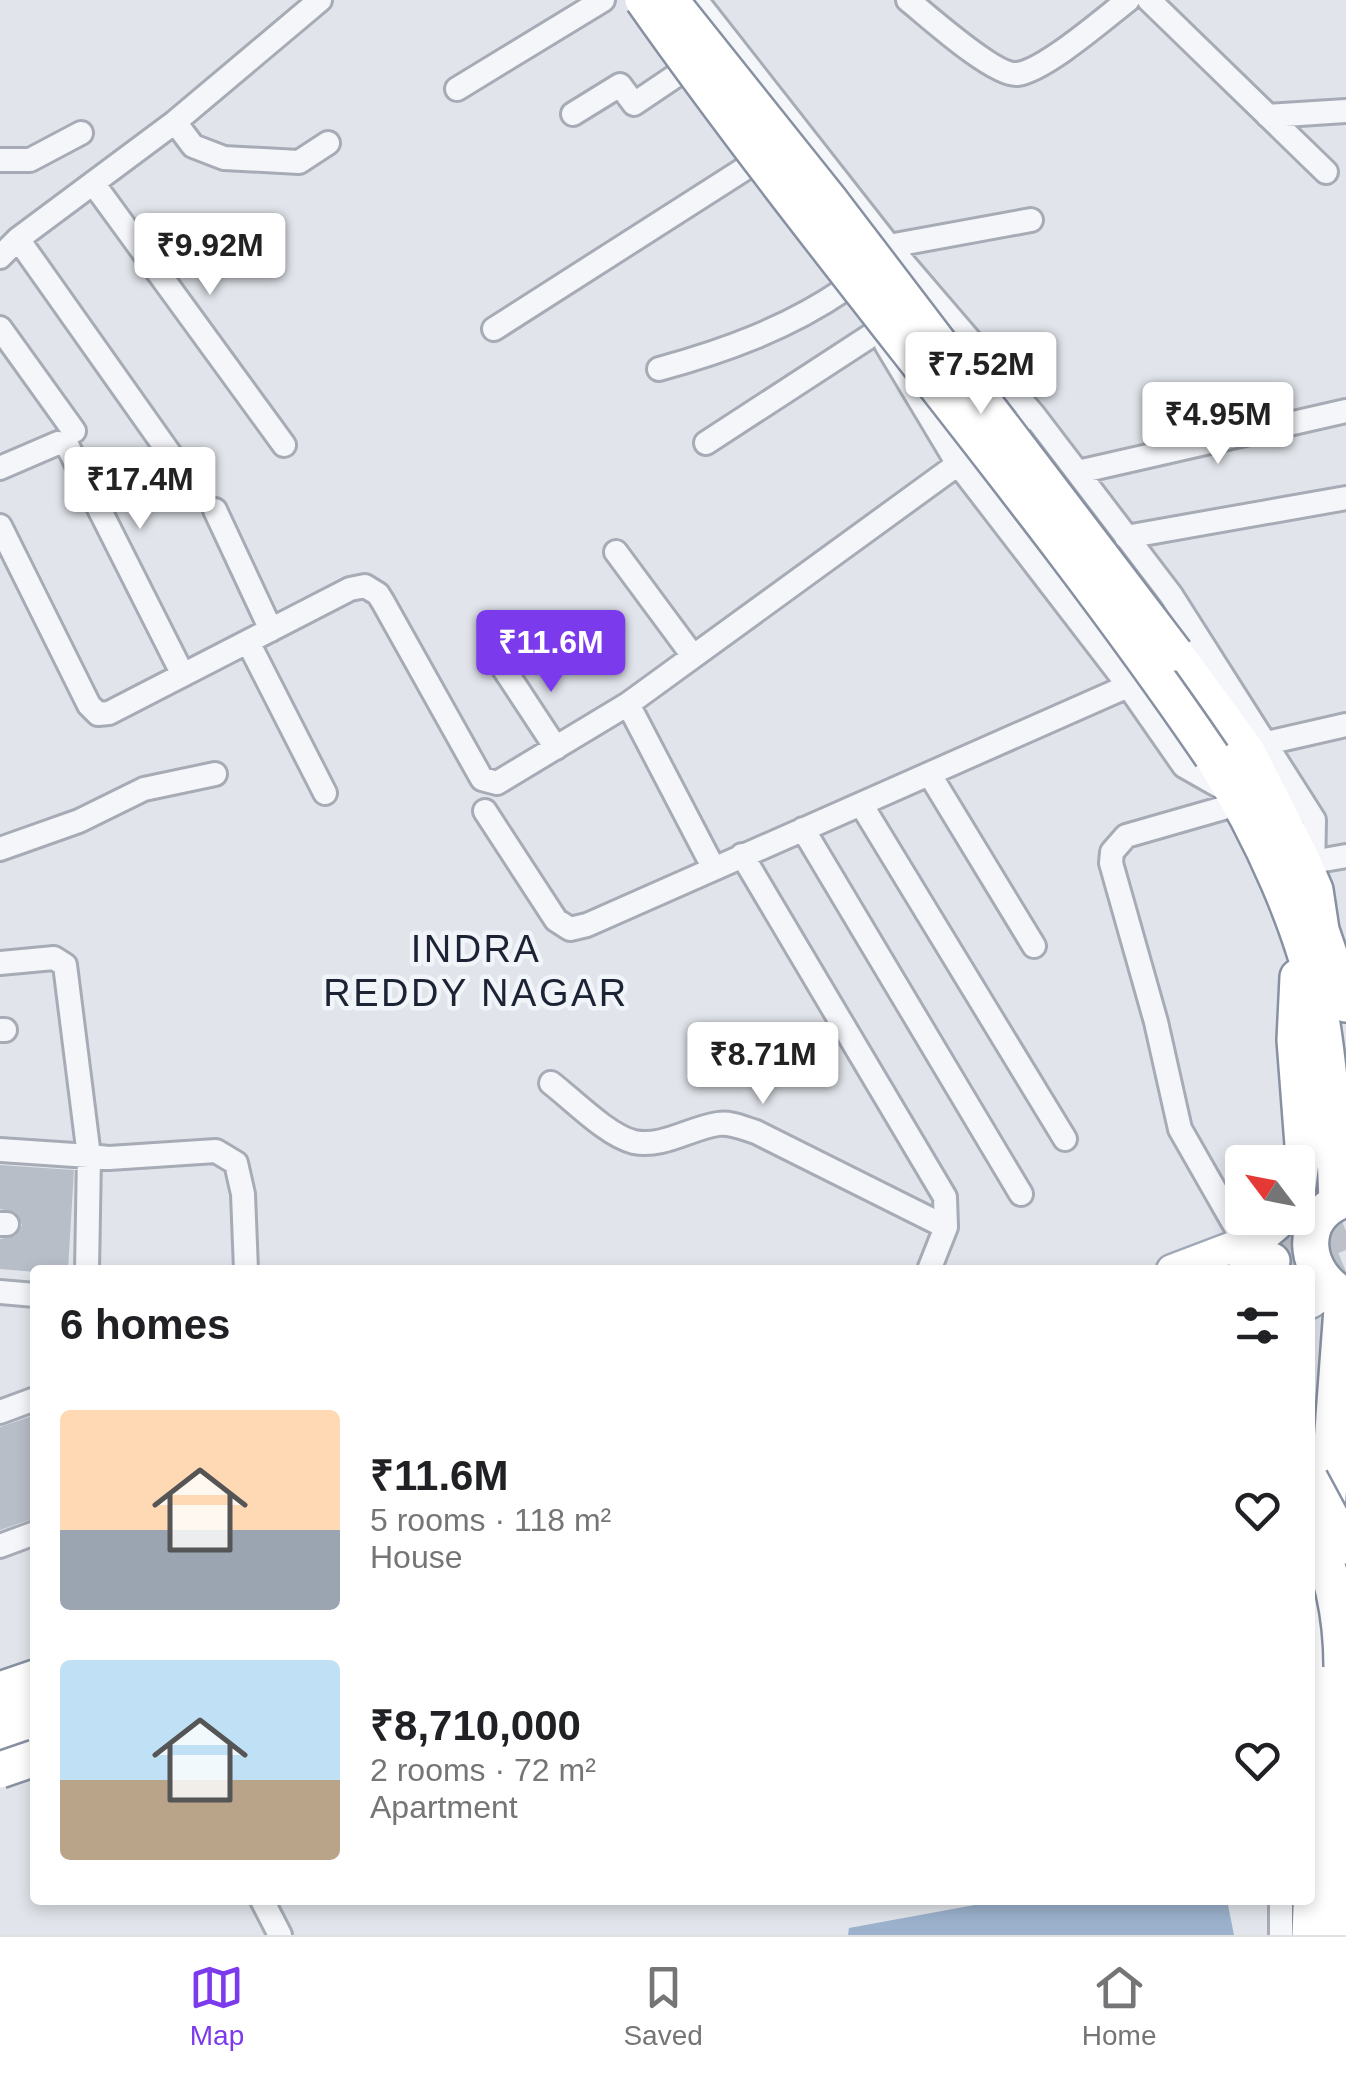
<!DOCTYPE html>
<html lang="en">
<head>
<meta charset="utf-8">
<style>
	:root { --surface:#fff; --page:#f2f2f2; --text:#202124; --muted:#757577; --line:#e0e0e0; --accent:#7c3aed }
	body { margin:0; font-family:Helvetica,sans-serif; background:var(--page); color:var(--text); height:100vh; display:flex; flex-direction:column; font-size:38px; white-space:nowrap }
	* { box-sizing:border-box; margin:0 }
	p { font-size:32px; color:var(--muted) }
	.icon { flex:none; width:55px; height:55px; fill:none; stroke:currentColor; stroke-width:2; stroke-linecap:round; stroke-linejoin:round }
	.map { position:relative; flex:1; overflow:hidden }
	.details { position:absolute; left:30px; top:1265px; width:1285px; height:640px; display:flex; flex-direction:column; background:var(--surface); border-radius:10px; box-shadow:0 5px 15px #0003 }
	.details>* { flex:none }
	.needle { width:65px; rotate:302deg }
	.buttons { position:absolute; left:1225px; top:1145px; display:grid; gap:20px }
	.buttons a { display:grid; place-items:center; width:90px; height:90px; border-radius:10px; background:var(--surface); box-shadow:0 5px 15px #0003; font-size:50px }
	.price { position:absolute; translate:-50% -85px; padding:0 22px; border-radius:10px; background:#fff; color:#222; font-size:32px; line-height:65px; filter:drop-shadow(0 2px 5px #0008) }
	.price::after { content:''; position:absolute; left:50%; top:60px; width:30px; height:22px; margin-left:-15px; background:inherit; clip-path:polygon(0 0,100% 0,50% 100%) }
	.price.selected { background:var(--accent); color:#fff }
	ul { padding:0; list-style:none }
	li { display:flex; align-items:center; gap:30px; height:250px; padding:0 30px }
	li span { display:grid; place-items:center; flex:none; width:280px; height:200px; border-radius:10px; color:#555 }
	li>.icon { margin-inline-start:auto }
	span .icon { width:120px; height:120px; fill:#fffc; stroke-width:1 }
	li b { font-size:42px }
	h2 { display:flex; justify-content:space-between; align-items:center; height:120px; padding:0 30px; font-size:42px }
	.tabs { display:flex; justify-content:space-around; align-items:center; height:140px; border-top:2px solid var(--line); background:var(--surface); font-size:28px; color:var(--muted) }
	.tabs a { display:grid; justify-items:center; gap:5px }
	.tabs .selected { color:var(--accent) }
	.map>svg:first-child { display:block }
	.water { fill:#9bb1cc }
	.building { fill:#b8bec8 }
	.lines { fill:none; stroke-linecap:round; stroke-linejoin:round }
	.highway-tunnel { stroke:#bcc1c9; stroke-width:35; stroke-dasharray:35 18; stroke-linecap:butt }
	.minor-casing { stroke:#a6abb5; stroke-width:28 }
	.major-casing { stroke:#a0a8b7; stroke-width:35 }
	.highway-casing { stroke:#8891a2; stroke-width:40 }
	.minor { stroke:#f4f6f9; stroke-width:22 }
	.major { stroke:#fff; stroke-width:30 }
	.highway { stroke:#fff; stroke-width:35 }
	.highway-bridge-casing { stroke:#8891a2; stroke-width:40; stroke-linecap:butt }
	.highway-bridge { stroke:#fff; stroke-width:35 }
	.labels { text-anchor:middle; stroke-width:9; stroke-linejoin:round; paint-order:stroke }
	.neighbourhood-label { font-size:38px; letter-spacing:2.5px; fill:#1b2334; stroke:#f1f4f8 }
</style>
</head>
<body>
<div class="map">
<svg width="1346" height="1935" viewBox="0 0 1346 1935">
	<rect width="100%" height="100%" fill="#e1e5eb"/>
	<path class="water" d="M1002 1900H1227L1234 1935H848L849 1928Z"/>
	<path class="building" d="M0 1165 74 1170 68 1270 35 1272 0 1269V1239L15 1236 22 1225 15 1212 0 1209Z
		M35 1415V1518L0 1530V1427Z"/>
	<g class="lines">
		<path class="highway-tunnel" d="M1272 1261 1346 1231
			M1310 1276 1346 1261"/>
		<defs>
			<path id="minor" d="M696 0 889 246 1033 414 1171 595 1314 820 1313 873
				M908 0C928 16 994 76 1017 74 1044 71 1105 18 1128 0
				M1149 0 1326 172
				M457 89 603 0
				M573 114 620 85 634 104 677 75
				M1268 116 1346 111
				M175 122 193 146 224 158 299 162 328 143
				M0 160H30L81 133
				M93 183 284 445
				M18 239 187 478
				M889 246 1031 220
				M0 257 18 239 175 122 320 0
				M0 328 74 431
				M494 329 749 166
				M886 344 958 464 1122 677 1184 766 1228 791
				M659 369C725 351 788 328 845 289
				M706 443 878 331
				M0 468 58 443 67 445 183 675
				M1078 472 1346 411
				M215 510 271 630
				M0 526 89 705 98 714 109 713 350 589 365 586 378 594 383 602 482 779 497 783 628 704 958 464 1033 414
				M1126 537 1346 498
				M616 552 693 656
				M248 642 325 793
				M504 669 556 748
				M628 704 713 867
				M1267 743 1346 725
				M930 775 1034 946
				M1241 803 1126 836 1112 852 1111 863 1156 1022 1180 1129 1245 1243
				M861 804 1065 1139
				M485 811 556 920 570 929 587 925 1128 686
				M803 829 1021 1194
				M0 849 79 821 144 789 215 774
				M742 855 945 1197 946 1227 929 1270
				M1312 862 1346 856
				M0 963 54 958 65 965 89 1156 109 1158 216 1151 236 1163 243 1194 246 1270
				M0 1030H5
				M551 1083C573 1100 608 1136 634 1142 663 1148 690 1128 718 1124 731 1122 743 1128 756 1132L946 1227
				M0 1150 89 1156 87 1270
				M0 1224H7
				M0 1292 35 1295
				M0 1412 35 1399
				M0 1546 35 1533
				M262 1900 280 1935
				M1281 1935V1900"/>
			<path id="major" d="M1172 1270 1259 1237
				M1310 1303 1332 1289
				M0 1711 35 1698"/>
			<path id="highway" d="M1175 653 1246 750 1301 858 1315 890 1321 930 1346 1004
				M1212 756C1259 831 1306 930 1321 1018 1331 1079 1335 1140 1337 1202
				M1298 1185 1303 1145 1295 1040 1298 977
				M1346 1199C1295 1216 1303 1275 1346 1296
				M1259 1237 1281 1218
				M1246 1270 1272 1261
				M1326 1524 1343 1295
				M0 1690 35 1678
				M0 1742 35 1729
				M1310 1935 1324 1576
				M1341 1935 1342 1667"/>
		</defs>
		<use href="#minor" class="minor-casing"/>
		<use href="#major" class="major-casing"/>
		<use href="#highway" class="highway-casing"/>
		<use href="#minor" class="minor"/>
		<use href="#major" class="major"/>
		<use href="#highway" class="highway"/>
		<defs>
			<path id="highway-bridge" d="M643 0C825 258 1034 495 1212 756
				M670 0 832 203 1175 653
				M1310 1479 1346 1546
				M1310 1525C1333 1570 1342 1617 1342 1667
				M0 1770 35 1758"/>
		</defs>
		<use href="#highway-bridge" class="highway-bridge-casing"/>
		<use href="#highway-bridge" class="highway-bridge"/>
	</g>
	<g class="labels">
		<g class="neighbourhood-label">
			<text x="476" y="962">INDRA<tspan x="476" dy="44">REDDY NAGAR</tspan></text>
		</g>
	</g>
</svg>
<div class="buttons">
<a><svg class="needle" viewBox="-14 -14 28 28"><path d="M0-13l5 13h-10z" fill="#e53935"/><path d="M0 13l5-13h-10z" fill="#757577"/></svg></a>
</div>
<b class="price" style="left:210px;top:298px">₹9.92M</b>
<b class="price" style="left:981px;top:417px">₹7.52M</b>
<b class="price" style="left:1218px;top:467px">₹4.95M</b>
<b class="price" style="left:140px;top:532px">₹17.4M</b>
<b class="price selected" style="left:551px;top:695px">₹11.6M</b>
<b class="price" style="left:763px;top:1107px">₹8.71M</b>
<section class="details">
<h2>6 homes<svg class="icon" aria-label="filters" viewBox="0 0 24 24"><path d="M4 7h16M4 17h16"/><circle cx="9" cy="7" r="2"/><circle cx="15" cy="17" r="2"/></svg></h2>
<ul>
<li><span style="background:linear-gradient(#ffd9b3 60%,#9aa5b1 0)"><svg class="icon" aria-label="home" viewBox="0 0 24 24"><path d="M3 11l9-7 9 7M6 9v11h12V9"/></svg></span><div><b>₹11.6M</b><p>5 rooms · 118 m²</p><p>House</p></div><svg class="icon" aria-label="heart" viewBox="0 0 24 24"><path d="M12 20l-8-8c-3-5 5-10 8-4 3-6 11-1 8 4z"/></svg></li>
<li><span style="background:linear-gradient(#bfe0f5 60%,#b9a48a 0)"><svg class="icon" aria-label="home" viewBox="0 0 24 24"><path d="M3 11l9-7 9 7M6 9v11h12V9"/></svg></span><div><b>₹8,710,000</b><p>2 rooms · 72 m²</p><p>Apartment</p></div><svg class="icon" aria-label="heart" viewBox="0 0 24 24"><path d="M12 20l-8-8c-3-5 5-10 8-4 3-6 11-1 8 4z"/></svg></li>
</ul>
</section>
</div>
<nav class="tabs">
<a class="selected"><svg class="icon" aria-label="map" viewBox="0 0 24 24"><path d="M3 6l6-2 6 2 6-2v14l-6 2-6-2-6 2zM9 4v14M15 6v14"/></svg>Map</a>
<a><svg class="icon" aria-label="saved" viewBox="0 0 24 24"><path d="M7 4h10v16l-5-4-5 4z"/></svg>Saved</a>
<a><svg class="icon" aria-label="home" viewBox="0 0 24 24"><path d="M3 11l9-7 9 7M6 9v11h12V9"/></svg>Home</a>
</nav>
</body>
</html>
